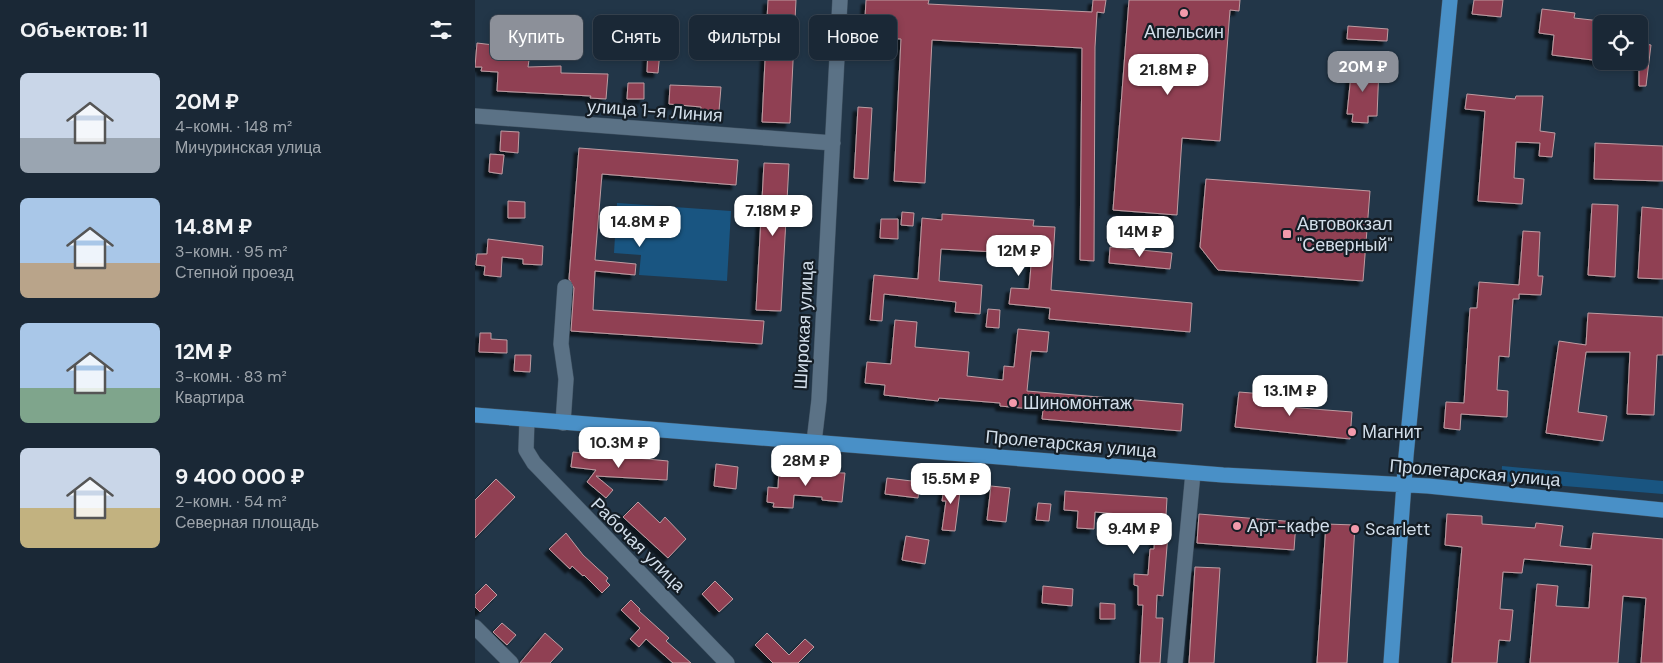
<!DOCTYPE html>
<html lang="ru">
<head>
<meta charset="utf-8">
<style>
	:root { --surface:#1a2836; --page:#273442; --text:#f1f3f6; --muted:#9fa6ad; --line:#384451; --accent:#8c9099 }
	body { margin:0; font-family:"DM Sans",sans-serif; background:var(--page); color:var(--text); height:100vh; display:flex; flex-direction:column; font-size:19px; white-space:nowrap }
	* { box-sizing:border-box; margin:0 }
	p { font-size:16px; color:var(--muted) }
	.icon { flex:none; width:28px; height:28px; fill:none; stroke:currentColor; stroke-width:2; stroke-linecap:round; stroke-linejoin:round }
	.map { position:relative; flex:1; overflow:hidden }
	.drawer { display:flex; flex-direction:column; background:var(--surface); width:475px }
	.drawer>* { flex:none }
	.guide { position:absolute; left:15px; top:15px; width:475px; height:45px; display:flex; gap:10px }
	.fabs { position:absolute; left:1118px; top:15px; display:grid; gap:10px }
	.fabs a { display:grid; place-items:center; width:55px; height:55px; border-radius:8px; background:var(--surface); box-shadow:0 2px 8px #0003,0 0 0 1px var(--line); font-size:25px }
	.price { position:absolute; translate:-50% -42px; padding:0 11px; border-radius:10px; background:#fff; color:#222; font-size:16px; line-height:32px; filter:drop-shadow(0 1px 2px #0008) }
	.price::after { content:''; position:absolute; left:50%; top:30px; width:15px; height:11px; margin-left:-8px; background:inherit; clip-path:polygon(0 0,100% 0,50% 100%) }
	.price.current { background:var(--accent); color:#fff }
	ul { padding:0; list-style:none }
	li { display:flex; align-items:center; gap:15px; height:125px; padding:0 20px }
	li span { display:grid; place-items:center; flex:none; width:140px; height:100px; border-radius:8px; color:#555 }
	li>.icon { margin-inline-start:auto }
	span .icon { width:60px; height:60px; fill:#fffc; stroke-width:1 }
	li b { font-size:21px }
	h2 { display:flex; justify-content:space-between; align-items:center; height:60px; padding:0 20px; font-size:21px }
	.pill { padding:0 18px; border-radius:8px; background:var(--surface); box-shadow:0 2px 8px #0003,0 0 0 1px var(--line); font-size:18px; line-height:45px }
	.pill.current { background:var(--accent); color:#fff }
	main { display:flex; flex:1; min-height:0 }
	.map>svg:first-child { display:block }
	.green { fill:#195581 }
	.building { fill:#904053; stroke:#be9ca2; filter:url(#shadow) }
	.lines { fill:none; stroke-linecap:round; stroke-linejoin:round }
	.minor-casing { stroke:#415363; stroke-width:16 }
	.major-casing { stroke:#415363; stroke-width:16 }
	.minor { stroke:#5b7286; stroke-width:15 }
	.major { stroke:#4990c7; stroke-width:15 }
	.poi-dot { fill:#f39aab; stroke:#141d25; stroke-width:2 }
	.labels { text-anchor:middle; stroke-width:4.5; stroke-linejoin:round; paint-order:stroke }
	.poi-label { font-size:18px; fill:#d2deea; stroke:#141d25; text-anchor:start }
	.street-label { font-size:18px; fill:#d2deea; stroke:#141d25 }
</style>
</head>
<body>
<main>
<section class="drawer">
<h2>Объектов: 11<svg class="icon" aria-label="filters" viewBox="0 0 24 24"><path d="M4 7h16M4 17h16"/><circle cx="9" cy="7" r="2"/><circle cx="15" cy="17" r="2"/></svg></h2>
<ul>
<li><span style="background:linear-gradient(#c9d6e8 65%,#9aa5b1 0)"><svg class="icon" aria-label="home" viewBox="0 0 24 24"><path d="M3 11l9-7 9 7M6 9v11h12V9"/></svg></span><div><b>20M ₽</b><p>4-комн. · 148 m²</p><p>Мичуринская улица</p></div></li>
<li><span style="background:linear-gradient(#a9c7e8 65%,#b9a48a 0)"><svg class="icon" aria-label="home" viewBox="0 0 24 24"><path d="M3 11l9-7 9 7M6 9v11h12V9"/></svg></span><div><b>14.8M ₽</b><p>3-комн. · 95 m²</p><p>Степной проезд</p></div></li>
<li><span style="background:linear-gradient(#a9c7e8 65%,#7fa58c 0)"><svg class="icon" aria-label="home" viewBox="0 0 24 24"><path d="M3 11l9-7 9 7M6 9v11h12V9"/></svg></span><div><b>12M ₽</b><p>3-комн. · 83 m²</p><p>Квартира</p></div></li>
<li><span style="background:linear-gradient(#c9d6e8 60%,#c2b280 0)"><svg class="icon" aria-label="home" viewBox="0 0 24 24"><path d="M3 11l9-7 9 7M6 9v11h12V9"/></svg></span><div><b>9 400 000 ₽</b><p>2-комн. · 54 m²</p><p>Северная площадь</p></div></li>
</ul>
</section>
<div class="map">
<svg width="1188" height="663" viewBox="0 0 1188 663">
	<defs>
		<filter id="shadow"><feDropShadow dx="-4.5" dy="4.5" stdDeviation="1" flood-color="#0009"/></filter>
	</defs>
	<rect width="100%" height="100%" fill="#223648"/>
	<path class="green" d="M142 203 256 211 252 281 164 275 166 255 139 253Z
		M1027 466 1188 481V494L1026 481Z"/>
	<path class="building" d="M293 0H321L315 123 287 122Z
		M391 0H454L453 4 617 12 618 0H631L629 13 622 12 620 47 619 261 605 260 607 48 457 40 450 183 419 181 426 39 389 37Z
		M654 0H765L764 11 755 10 745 141 707 138 702 215 638 210Z
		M999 0H1028L1026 17 997 14Z
		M1067 9 1100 13 1099 18 1126 21V61L1077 55 1079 35 1064 33Z
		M873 26 913 29 912 41 872 39Z
		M2 43 27 46 26 57 54 60 53 67 86 66V73L133 74 131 99 115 98 116 96 22 91 23 72 6 71 7 67H0Z
		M1164 43 1176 45 1171 86H1164Z
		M173 50 185 51 183 73 172 72Z
		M877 65 904 67 902 116H893V123L877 122 878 114H872Z
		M153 83H169V99H152Z
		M195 85 246 87 244 111 226 110V107L194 104Z
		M992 94 1040 99 1041 96H1068L1065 131 1080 133 1077 157 1064 156 1065 143 1041 142 1039 178 1049 179 1047 204 1003 201 1010 111 990 109Z
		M383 107 397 108 393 179 379 178Z
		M26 131 44 132 43 153 25 151Z
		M1120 143 1188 146V181L1119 179Z
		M104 148 263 160 261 185 127 174 120 260 161 264 160 275 120 271 118 310 289 321 287 344 96 331 99 288 94 279Z
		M15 154 29 155 27 174 14 172Z
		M289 163 314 164 306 311 281 310Z
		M731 179 895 191 888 281 743 270 725 247Z
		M33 201 50 202V218H33Z
		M1117 204 1143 205 1140 277 1113 275Z
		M1167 207 1188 209V279L1163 278Z
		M427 212 439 213 438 226 426 225Z
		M467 214 559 220 558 226 580 227 576 290 717 303 715 332 574 319 575 308 534 304 536 288 554 289 557 254 466 249 464 281 507 285 505 314 480 312 481 302 409 294 407 321 395 320 399 275 443 279 447 218 467 220Z
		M406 219H423V239L405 238Z
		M1048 231 1065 232 1063 276H1068L1066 295 1044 294V299H1038L1034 357 1024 356 1022 390 1033 391 1032 417 986 414 985 430 969 428 971 402 989 403 995 308H1002L1004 282 1044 285Z
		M13 239 68 246 67 265 48 264V259L27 257 26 277 9 275 10 266 1 265 2 254H12Z
		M635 247 697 253 695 269 634 263Z
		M513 309 525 310 524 328 511 327Z
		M1113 313 1188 317V355H1182L1179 415 1152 414 1155 352H1111L1103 412 1132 416 1128 441 1071 433 1084 341 1111 345Z
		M420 320 442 322 440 347 494 352 492 376 528 380 529 366 539 367 543 329 574 332 572 352 556 351 552 391 708 404 706 431 567 419 568 410 525 406V403L464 398 463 401 409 395 410 385 390 383 392 362 416 364Z
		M5 333H16V339L32 340V353L4 352Z
		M40 355H56L55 372 39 371Z
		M764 392 814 396 813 407 877 412 875 439 760 427Z
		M98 452 193 461 192 480 121 476 138 490 131 498 112 482 121 470 96 467Z
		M241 464 263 467 261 489 239 486Z
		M304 469 320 470V472L370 473 367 502 347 500V497L319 495 318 508 298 507 299 503 292 502 293 487 303 488Z
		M412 478 445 482 443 498 410 494Z
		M21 479 40 497 0 538V500Z
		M470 482 486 484 480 531 467 530 471 501H467Z
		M516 486 535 488 531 522 512 520Z
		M590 491 692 498 690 534H693L688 596 682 595 681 618H688L685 663H665L668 605H663V586L659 585V574L673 575 675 549H679L681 517 620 512 619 529 602 528 603 511 589 510Z
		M163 502 185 523 190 517 211 539 193 558 148 517Z
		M563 503 576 504 574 521 561 520Z
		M724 514 821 522 819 550 722 543Z
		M972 514 1007 516V524L1060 528 1061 523 1088 526 1085 546 1116 549 1118 533 1188 539V663H1166L1171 598 1148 596 1143 663H1055L1062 584 1083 586 1081 606 1114 608 1117 565 1049 559 1047 573 1028 572 1025 609 1038 610 1035 641 1024 640 1022 663H977L987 547 970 545Z
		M851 524 880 525 872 663H842Z
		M91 533 108 555 133 578 131 581 135 585 127 593 109 575 108 576 97 566 95 569 74 549Z
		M431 536 454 540 450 564 427 560Z
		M720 567 745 568 739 663H714Z
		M240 581 258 599 244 612 227 594Z
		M11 584 22 595 5 612 0 607V595Z
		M568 586 598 589 597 606 567 603Z
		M156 600 165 609 164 611 194 638 191 641 216 663H198L171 639 164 647 155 639 165 628 146 610Z
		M625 603 640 604V619H625Z
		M27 623 41 635 32 645 18 632Z
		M70 633 88 649 75 663H45Z
		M292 633 314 655 330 639 339 647 323 663H298L280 645Z"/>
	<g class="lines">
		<defs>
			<path id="minor" d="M0 116 358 143
				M52 419 51 450 59 463 252 663
				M88 423 91 379 86 344 90 287
				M339 442 344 400 365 0
				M0 627 36 663
				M700 663 718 473"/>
			<path id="major" d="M0 415 748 475 953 486 1188 510
				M916 663 931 456 975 0"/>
		</defs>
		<use href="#minor" class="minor-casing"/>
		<use href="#major" class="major-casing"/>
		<use href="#minor" class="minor"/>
		<use href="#major" class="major"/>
	</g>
	<g class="poi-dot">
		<circle cx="709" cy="13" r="5"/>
		<rect x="807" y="229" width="10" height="10" rx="2.5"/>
		<circle cx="538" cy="403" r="5"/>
		<circle cx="877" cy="432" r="5"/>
		<circle cx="762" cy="526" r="5"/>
		<circle cx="880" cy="529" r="5"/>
	</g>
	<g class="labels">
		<g class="poi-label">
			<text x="709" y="38" text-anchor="middle">Апельсин</text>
			<text x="822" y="230">Автовокзал<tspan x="822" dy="21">"Северный"</tspan></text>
			<text x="548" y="409">Шиномонтаж</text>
			<text x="887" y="438">Магнит</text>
			<text x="772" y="532">Арт-кафе</text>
			<text x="890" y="535">Scarlett</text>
		</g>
		<g class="street-label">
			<text transform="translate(180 111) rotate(4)" y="6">улица 1-я Линия</text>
			<text transform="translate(329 325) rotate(-87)" y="6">Широкая улица</text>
			<text transform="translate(596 444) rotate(5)" y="6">Пролетарская улица</text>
			<text transform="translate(1000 473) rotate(5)" y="6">Пролетарская улица</text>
			<text transform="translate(163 545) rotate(45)" y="6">Рабочая улица</text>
		</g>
	</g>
</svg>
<div class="fabs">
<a><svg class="icon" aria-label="locate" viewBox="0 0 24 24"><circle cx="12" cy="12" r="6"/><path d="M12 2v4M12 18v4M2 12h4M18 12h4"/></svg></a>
</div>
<b class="price current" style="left:888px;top:93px">20M ₽</b>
<b class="price" style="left:693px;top:96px">21.8M ₽</b>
<b class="price" style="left:298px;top:237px">7.18M ₽</b>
<b class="price" style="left:165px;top:248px">14.8M ₽</b>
<b class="price" style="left:665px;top:258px">14M ₽</b>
<b class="price" style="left:544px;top:277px">12M ₽</b>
<b class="price" style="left:815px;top:417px">13.1M ₽</b>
<b class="price" style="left:144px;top:469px">10.3M ₽</b>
<b class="price" style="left:331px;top:487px">28M ₽</b>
<b class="price" style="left:476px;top:505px">15.5M ₽</b>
<b class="price" style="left:659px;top:555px">9.4M ₽</b>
<div class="guide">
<a class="pill current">Купить</a>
<a class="pill">Снять</a>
<a class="pill">Фильтры</a>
<a class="pill">Новое</a>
</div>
</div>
</main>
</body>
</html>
